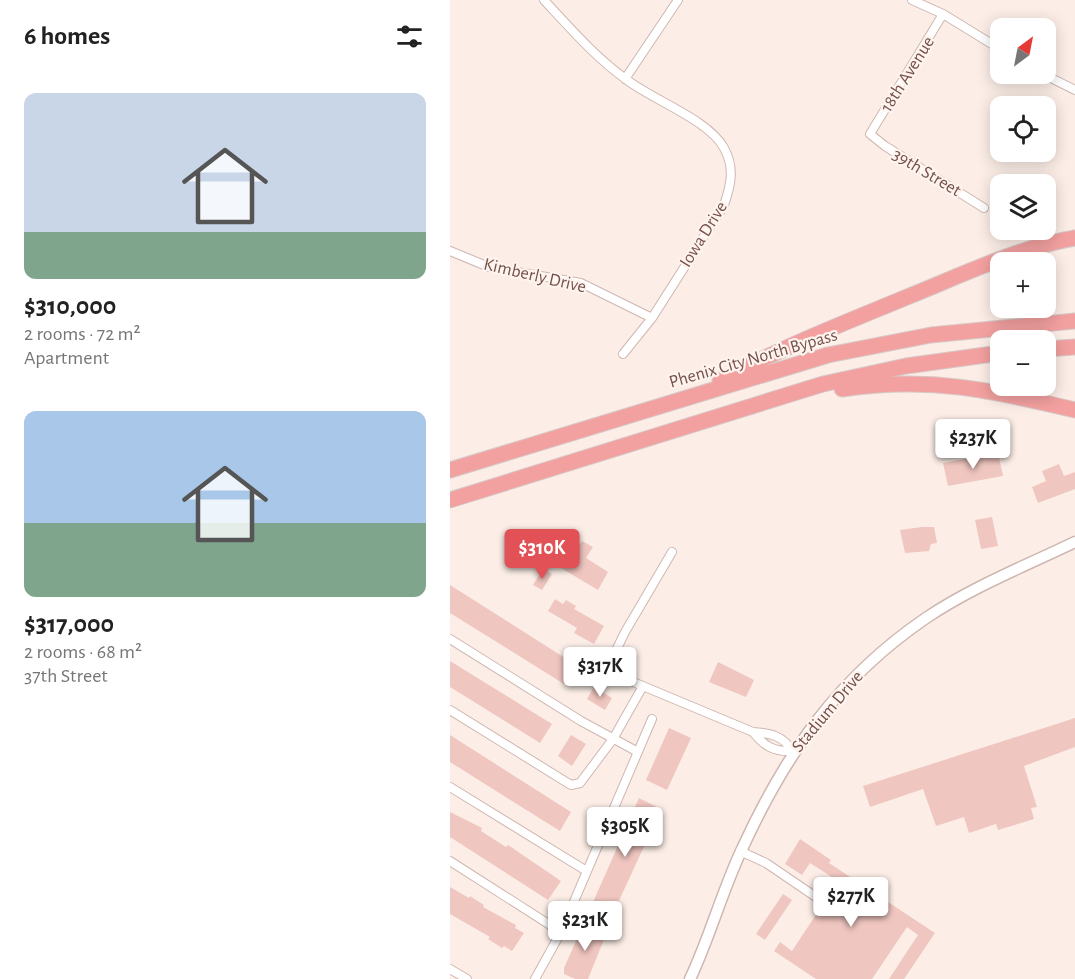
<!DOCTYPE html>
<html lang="en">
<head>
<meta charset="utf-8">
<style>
	:root { --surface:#fff; --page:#f6f6f6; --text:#222; --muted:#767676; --accent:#e15155 }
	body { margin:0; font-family:"Alegreya Sans",sans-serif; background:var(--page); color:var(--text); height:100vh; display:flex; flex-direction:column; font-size:22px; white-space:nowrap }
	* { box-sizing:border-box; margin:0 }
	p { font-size:20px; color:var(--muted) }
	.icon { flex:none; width:33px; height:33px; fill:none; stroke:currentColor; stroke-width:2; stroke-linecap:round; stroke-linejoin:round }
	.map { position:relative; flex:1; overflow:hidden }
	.sheet { display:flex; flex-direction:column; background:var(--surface); width:450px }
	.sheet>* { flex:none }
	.needle { width:39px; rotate:32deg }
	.fabs { position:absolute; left:540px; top:18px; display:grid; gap:12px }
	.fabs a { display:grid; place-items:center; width:66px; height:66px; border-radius:12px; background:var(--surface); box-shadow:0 3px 15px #0003; font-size:30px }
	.price { position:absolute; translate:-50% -51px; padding:0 14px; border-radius:6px; background:#fff; color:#222; font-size:20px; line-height:39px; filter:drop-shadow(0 2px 3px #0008) }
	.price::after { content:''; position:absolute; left:50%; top:36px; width:18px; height:14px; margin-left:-9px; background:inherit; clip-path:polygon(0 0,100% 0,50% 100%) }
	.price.selected { background:var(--accent); color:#fff }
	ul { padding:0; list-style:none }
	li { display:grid; align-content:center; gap:12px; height:318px; padding:0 24px }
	li span { display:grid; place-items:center; height:186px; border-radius:12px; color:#555 }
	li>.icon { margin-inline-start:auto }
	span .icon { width:108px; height:108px; fill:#fffc; stroke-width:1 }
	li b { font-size:26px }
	h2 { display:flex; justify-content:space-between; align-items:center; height:72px; padding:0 24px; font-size:26px }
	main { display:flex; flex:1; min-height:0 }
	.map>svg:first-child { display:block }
	.building { fill:#f0c6c0 }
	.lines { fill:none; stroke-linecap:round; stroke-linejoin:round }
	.minor-casing { stroke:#cfb6b0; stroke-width:10 }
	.tertiary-casing { stroke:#cfb6b0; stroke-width:13 }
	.motorway-casing { stroke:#d6cac9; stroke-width:17 }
	.minor { stroke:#fff; stroke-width:8 }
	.tertiary { stroke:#fff; stroke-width:10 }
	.motorway { stroke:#f3a1a0; stroke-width:15 }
	.labels { text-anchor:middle; stroke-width:4.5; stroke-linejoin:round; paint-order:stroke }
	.street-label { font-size:18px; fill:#75504c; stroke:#fef3ed }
</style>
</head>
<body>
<main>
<section class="sheet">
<h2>6 homes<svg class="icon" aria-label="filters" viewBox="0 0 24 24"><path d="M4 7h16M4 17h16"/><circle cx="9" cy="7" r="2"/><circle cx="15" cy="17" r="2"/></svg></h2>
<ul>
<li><span style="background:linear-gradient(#c9d6e8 75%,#7fa58c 0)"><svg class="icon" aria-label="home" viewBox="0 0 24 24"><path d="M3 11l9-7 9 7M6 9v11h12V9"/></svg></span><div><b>$310,000</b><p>2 rooms · 72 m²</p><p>Apartment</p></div></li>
<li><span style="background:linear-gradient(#a9c7e8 60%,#7fa58c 0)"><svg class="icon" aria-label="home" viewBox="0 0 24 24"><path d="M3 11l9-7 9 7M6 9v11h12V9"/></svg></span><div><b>$317,000</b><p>2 rooms · 68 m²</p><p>37th Street</p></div></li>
</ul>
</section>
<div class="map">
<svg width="625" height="979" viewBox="0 0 625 979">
	<rect width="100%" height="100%" fill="#fceee7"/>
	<path class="building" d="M548 453 553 476 498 486 493 463Z
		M609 464 614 476 625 472V489L588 503 582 487 596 481 592 471Z
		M542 517 548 546 531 549 525 520Z
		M472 527H484L487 543 481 544 479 551 455 553 450 530Z
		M132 541 143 547 136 558 158 572 148 590 111 568Z
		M93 569 102 574 92 590 83 585Z
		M0 585 126 665 114 684 0 613Z
		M105 599 113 604 116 600 126 606 124 609 154 626 144 644 124 633 127 628 98 611Z
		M0 661 102 724 90 743 0 687Z
		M268 662 304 680 296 697 259 682Z
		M144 687 162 698 155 710 137 699Z
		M625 718V747L574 766 587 807 581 808 584 819 548 830 546 824 519 833 514 817 486 826 473 789 420 807 413 786Z
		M219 728 241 738 217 790 196 780Z
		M0 735 121 812 110 831 0 762Z
		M121 735 136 744 122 766 108 756Z
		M189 798 209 808 207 813 209 814 161 918 140 909Z
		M0 812 32 828 31 831 56 847 58 845 111 881 98 900 0 837Z
		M350 839 381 860 379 863 485 933 454 979H439L468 935 457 927 422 979H366L324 951 330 942 342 951 388 881 360 863 352 875 335 864Z
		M0 887 19 898 20 896 34 905 33 907 66 925 65 928 74 933 62 951 54 946 52 948 38 939 40 937 0 914Z
		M333 894 342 900 315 940 306 934Z
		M135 921 157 932 138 979H125L114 974V968Z"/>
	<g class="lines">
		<defs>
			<path id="minor" d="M94 0C120 28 146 58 177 80 203 100 259 120 274 148 285 168 281 185 274 205L202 318 173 354
				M462 0 493 14 550 49
				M493 14 420 134 435 146 534 208
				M593 74 625 90
				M175 79 228 0
				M0 251 39 267 131 283 202 318
				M222 552 175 632 161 661 167 673 176 679 303 732C320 733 334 736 342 751 324 752 314 746 303 732
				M0 639 131 721 188 752
				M0 710 121 785 130 783 163 739 193 686
				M0 787 135 870
				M290 851 316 863 366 897
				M0 861 111 932
				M0 969 17 979
				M85 979 111 932 202 719"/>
			<path id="tertiary" d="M240 979C260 937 272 891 292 849 336 753 388 678 476 618 522 587 575 566 625 542"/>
			<path id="motorway" d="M596 349 625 347
				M270 381C332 347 392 324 457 297 512 275 567 248 625 238
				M392 389C479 376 541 390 625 410
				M0 470 378 355 481 335 625 321
				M0 500 373 384 456 366 550 353"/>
		</defs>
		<use href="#minor" class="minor-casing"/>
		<use href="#tertiary" class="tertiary-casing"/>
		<use href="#motorway" class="motorway-casing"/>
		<use href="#minor" class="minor"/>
		<use href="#tertiary" class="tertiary"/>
		<use href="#motorway" class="motorway"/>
	</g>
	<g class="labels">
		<g class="street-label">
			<text transform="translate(457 74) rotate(-58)" y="6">18th Avenue</text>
			<text transform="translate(477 172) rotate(31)" y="6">39th Street</text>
			<text transform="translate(253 234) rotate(-58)" y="6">Iowa Drive</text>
			<text transform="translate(85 275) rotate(13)" y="6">Kimberly Drive</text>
			<text transform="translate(303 358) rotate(-16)" y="6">Phenix City North Bypass</text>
			<text transform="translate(377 711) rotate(-50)" y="6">Stadium Drive</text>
		</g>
	</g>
</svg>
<div class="fabs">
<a><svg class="needle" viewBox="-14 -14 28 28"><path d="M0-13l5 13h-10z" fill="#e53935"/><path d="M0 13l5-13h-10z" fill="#767676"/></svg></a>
<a><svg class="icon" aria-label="locate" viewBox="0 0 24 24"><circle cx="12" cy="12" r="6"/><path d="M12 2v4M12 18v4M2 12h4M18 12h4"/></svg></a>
<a><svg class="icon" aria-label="layers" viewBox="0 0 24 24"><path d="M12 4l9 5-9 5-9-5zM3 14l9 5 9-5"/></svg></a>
<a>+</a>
<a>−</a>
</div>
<b class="price" style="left:523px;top:470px">$237K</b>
<b class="price selected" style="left:92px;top:580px">$310K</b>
<b class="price" style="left:150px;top:698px">$317K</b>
<b class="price" style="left:175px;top:858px">$305K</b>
<b class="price" style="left:401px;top:928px">$277K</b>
<b class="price" style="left:135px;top:952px">$231K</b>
</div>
</main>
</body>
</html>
